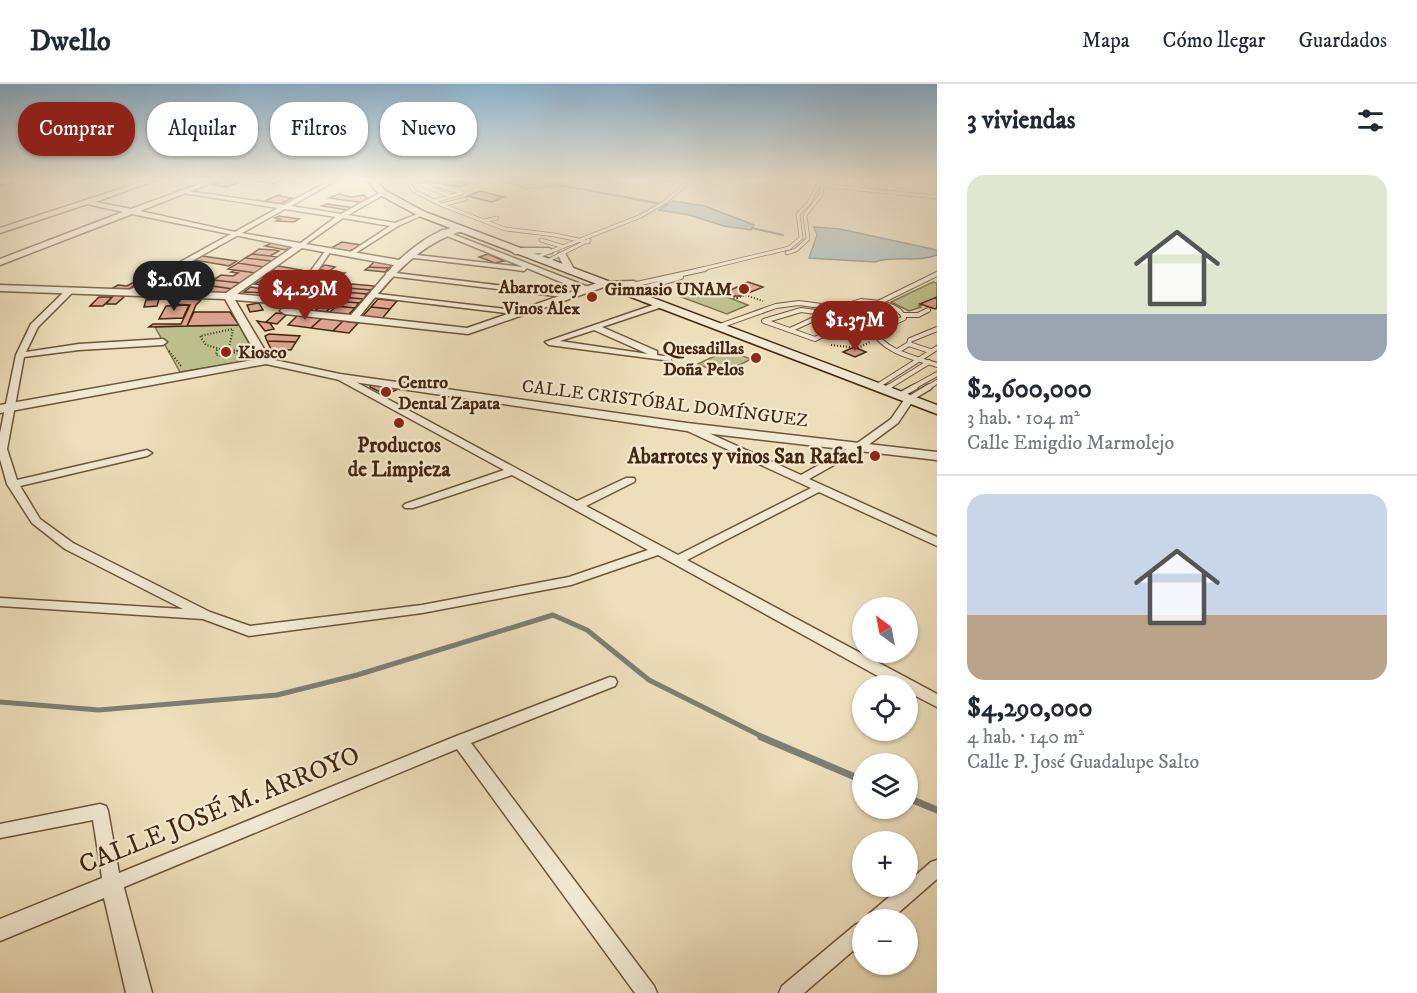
<!DOCTYPE html>
<html lang="es">
<head>
<meta charset="utf-8">
<style>
	:root { --surface:#fff; --page:#f2f2f3; --text:#1f2937; --muted:#747a83; --line:#e0e1e3; --accent:#8f2418 }
	body { margin:0; font-family:"IM FELL DW Pica",serif; background:var(--page); color:var(--text); height:100vh; display:flex; flex-direction:column; font-size:22px; white-space:nowrap }
	* { box-sizing:border-box; margin:0 }
	p { font-size:20px; color:var(--muted) }
	.icon { flex:none; width:33px; height:33px; fill:none; stroke:currentColor; stroke-width:2; stroke-linecap:round; stroke-linejoin:round }
	.map { position:relative; flex:1; overflow:hidden }
	.drawer { display:flex; flex-direction:column; background:var(--surface); width:480px }
	.drawer>* { flex:none }
	.guide { position:absolute; left:18px; top:18px; width:570px; height:54px; display:flex; gap:12px }
	.needle { width:39px; rotate:328deg }
	.fabs { position:absolute; left:852px; top:513px; display:grid; gap:12px }
	.fabs a { display:grid; place-items:center; width:66px; height:66px; border-radius:50%; background:var(--surface); box-shadow:0 2px 4px #0004; font-size:30px }
	.price { position:absolute; translate:-50% -51px; padding:0 14px; border-radius:21px; background:var(--accent); color:#fff; font-size:20px; line-height:39px; filter:drop-shadow(0 2px 3px #0008) }
	.price::after { content:''; position:absolute; left:50%; top:36px; width:18px; height:14px; margin-left:-9px; background:inherit; clip-path:polygon(0 0,100% 0,50% 100%) }
	.price.on { background:#222; color:#fff }
	ul { padding:0; list-style:none }
	li { display:grid; align-content:center; gap:12px; height:318px; padding:0 30px }
	li+li { border-top:2px solid var(--line) }
	li span { display:grid; place-items:center; height:186px; border-radius:18px; color:#555 }
	li>.icon { margin-inline-start:auto }
	span .icon { width:108px; height:108px; fill:#fffc; stroke-width:1 }
	li b { font-size:26px }
	h2 { display:flex; justify-content:space-between; align-items:center; height:72px; padding:0 30px; font-size:26px }
	.tag { padding:0 21px; border-radius:24px; background:var(--surface); box-shadow:0 2px 4px #0004; font-size:21px; line-height:54px }
	.tag.on { background:var(--accent); color:#fff }
	header { display:flex; align-items:center; gap:36px; box-sizing:border-box; height:84px; padding:0 30px; background:var(--surface); border-bottom:2px solid var(--line) }
	header strong { font-size:28px }
	nav { display:flex; gap:33px; margin-inline-start:auto; font-size:21px }
	main { display:flex; flex:1; min-height:0 }
	.map>svg:first-child { display:block }
	.green { fill:#bdc08d; stroke:#81744e; stroke-width:1.5 }
	.water { fill:#a0b9bc; stroke:#7c7f77; stroke-width:1.5 }
	.lines { fill:none; stroke-linecap:round; stroke-linejoin:round }
	.stream-far2 { stroke:#7c7f77; stroke-width:2 }
	.stream-far1 { stroke:#7c7f77; stroke-width:5 }
	.stream { stroke:#7c7f77; stroke-width:7 }
	.building { fill:#dca390; stroke:#45270f; stroke-width:1.5 }
	.service-far2-casing { stroke:#6f553a; stroke-width:4.5 }
	.service-far1-casing { stroke:#6f553a; stroke-width:6 }
	.service-casing { stroke:#6f553a; stroke-width:8 }
	.minor-casing { stroke:#6f553a; stroke-width:3 }
	.tertiary-casing { stroke:#6f553a; stroke-width:3 }
	.secondary-casing { stroke:#45270f; stroke-width:3 }
	.path-far1 { stroke:#45270f; stroke-width:1.5; stroke-dasharray:1 1.5; stroke-linecap:butt }
	.path { stroke:#45270f; stroke-width:2; stroke-dasharray:1 2; stroke-linecap:butt }
	.service-far2 { stroke:#f3ead3; stroke-width:3 }
	.service-far1 { stroke:#f3ead3; stroke-width:4 }
	.service { stroke:#f3ead3; stroke-width:5 }
	.minor { fill:#f3ead3; fill-rule:evenodd }
	.tertiary { fill:#f3ead3; fill-rule:evenodd }
	.secondary { fill:#f3ead3; fill-rule:evenodd }
	.rail { stroke:#45270f; stroke-width:2; stroke-dasharray:5 5; stroke-linecap:butt }
	.poi-dot { fill:#8f2418; stroke:#f3ead3; stroke-width:2 }
	.labels { text-anchor:middle; stroke-width:4.5; stroke-linejoin:round; paint-order:stroke }
	.far-poi-label { font-size:18px; font-weight:bold; fill:#45270f; stroke:#f3ead3; text-anchor:end }
	.far-street-label { font-size:18px; fill:#45270f; stroke:#f3ead3 }
	.poi-label { font-size:21px; font-weight:bold; fill:#45270f; stroke:#f3ead3 }
	.near-street-label { font-size:26px; fill:#45270f; stroke:#f3ead3 }
</style>
</head>
<body>
<header>
<strong>Dwello</strong>
<nav><a>Mapa</a><a>Cómo llegar</a><a>Guardados</a></nav>
</header>
<main>
<div class="map">
<svg width="937" height="909" viewBox="0 0 937 909">
	<rect width="100%" height="100%" fill="#eddfbb"/>
	<filter id="stains"><feTurbulence type="fractalNoise" baseFrequency=".00333" numOctaves="4"/><feColorMatrix values="0 0 0 0 .2 0 0 0 0 .09 0 0 0 0 .02 0 0 0 .5 -.17"/></filter>
	<radialGradient id="worn" r=".72"><stop offset=".6" stop-color="#630" stop-opacity="0"/><stop offset="1" stop-color="#630" stop-opacity=".3"/></radialGradient>
	<path class="green" d="M933 198 937 199V213L919 222 921 223 909 227 891 218Z
		M703 204 748 221 727 230 681 213Z
		M861 220 887 224 894 232C883 240 860 237 852 226Z
		M239 241 257 275 180 288 155 243Z
		M727 266 751 275 722 290 698 280Z"/>
	<path class="water" d="M498 95H557L565 98V102L527 105Z
		M673 117 705 122 754 141 751 146 724 142 689 131 659 126Z
		M814 143 840 145 937 166V171C917 179 895 171 875 178L809 174 817 151Z"/>
	<g class="lines">
		<path class="stream-far2" d="M565 102 667 121
			M752 144 783 151"/>
		<path class="stream-far1" d="M0 618 99 626 277 611 357 591 553 531 587 546 649 596 765 654"/>
		<path class="stream" d="M761 653 862 696
			M908 714 937 726"/>
	</g>
	<path class="building" d="M227 95 238 99 227 103 213 101Z
		M262 95H270L282 96 273 100 255 97Z
		M422 95 456 97 469 95 461 98 469 99 460 103 419 96Z
		M480 107 504 113 492 118 467 112Z
		M339 110 351 113 363 111 370 116 365 119 329 114Z
		M278 111H281L279 112 292 114 280 120 265 117Z
		M327 120 356 124 347 126 322 122Z
		M279 132 299 135 294 138 276 137 280 135 275 134Z
		M342 158 361 161 348 168 329 165Z
		M272 159 293 162 286 166 265 162Z
		M259 165 274 166 279 167 270 172 252 170Z
		M252 170 279 173 272 177 245 174Z
		M488 170 504 177 495 179 479 173Z
		M202 172 237 177 229 182 194 176Z
		M245 174 272 177 264 183 238 179Z
		M374 178 393 180 389 184 369 183Z
		M238 179 264 183 256 189 228 185Z
		M325 181 335 183 329 187 345 189 338 194 316 190 323 186 318 185Z
		M278 182 301 186 294 190 271 186Z
		M369 183 389 184 385 188 365 186Z
		M184 185 195 186 190 189 198 190 193 193 171 190Z
		M235 186 256 189 241 199 213 196 221 191 233 192 238 189 231 188Z
		M281 188 294 190H299L291 196 269 194Z
		M171 190 188 192 181 196 164 194Z
		M320 192 338 194H341L335 199 314 196Z
		M263 195 280 197 269 202 255 200Z
		M213 196 241 199 233 205 206 201Z
		M134 198H139L126 207 111 205 118 201 127 202Z
		M748 198 763 203 741 212H733L724 209Z
		M155 199 169 201 161 207 146 205Z
		M312 200 327 203 319 214 303 213Z
		M352 200 375 202 371 206 348 204Z
		M212 202 233 205 225 210 205 208Z
		M251 203 264 205 269 206 265 209 244 208Z
		M348 204 371 206 367 210 344 208Z
		M282 205 297 207 290 215 269 213 276 206Z
		M344 208 367 210 364 215 340 213Z
		M114 211 125 212 116 220H106Z
		M99 213H112L103 222H90Z
		M340 213 364 215 359 219 336 217Z
		M937 213V224L935 225 920 220Z
		M179 214 201 216 196 221 187 242 149 243 153 240H181L190 221 172 220Z
		M159 215 157 222 144 223 146 216Z
		M378 215 397 217 390 225 371 223Z
		M336 217 359 219 355 224 336 222 337 221 334 220Z
		M259 219 263 226 250 228 247 221Z
		M297 220 315 222 311 226 292 224Z
		M322 220 333 221 326 228 315 227Z
		M189 221 183 234 159 235 166 222Z
		M336 222 355 224 348 231 329 229Z
		M371 223 390 225 381 236 361 234Z
		M194 228H230L239 241 187 242Z
		M276 229 287 230 277 240 266 238Z
		M298 231 322 234 311 244 288 241Z
		M322 234 343 237 333 247 311 244Z
		M257 237 270 239 274 245 265 247Z
		M343 237 358 239 349 249 333 247Z
		M269 250 300 252 296 258 267 257 265 252Z
		M267 257 296 258 291 266 271 265Z
		M854 263 866 268 855 273 843 268Z
		M371 301 400 304 386 311 370 303Z"/>
	<g class="lines">
		<defs>
			<path id="service-far2" d="M406 95 414 107 442 121 505 145 555 151 588 158
				M422 101 450 112
				M423 101H437L462 109 434 117
				M442 121 465 115
				M484 137 497 134
				M541 156 561 162
				M787 169 796 166 808 155 805 131 821 111 822 102H826
				M534 174 641 132 665 118 685 101 678 95
				M545 178 589 156
				M698 186 789 164 801 154 798 130 809 119 818 101 936 113 937 110"/>
			<path id="service-far1" d="M632 201 705 185
				M627 209 681 193
				M861 217C875 218 899 219 904 234 885 245 863 240 845 228V222Z
				M878 219 937 190
				M801 226 831 230 845 240 815 255 764 237Z
				M904 231H918L928 226
				M877 240 872 244C882 268 915 274 937 281
				M717 243 776 222 799 219 844 225
				M790 246 827 229
				M909 260 930 267
				M899 266 909 260 910 256 937 245
				M876 303 937 264
				M887 304 929 278
				M912 304 937 290
				M927 304 937 298"/>
			<path id="service" d="M884 306 889 303
				M900 311 915 303
				M909 315 929 303"/>
			<path id="minor" d="M333 95H339L291 122 341 130 383 107 385 110 348 131 395 139 420 129 425 130 398 142 351 172 348 170 349 169 390 142 343 134 300 164 297 162 298 161 336 133 285 125 131 211 124 209 278 124 183 109 181 106 284 121Z
				M442 146 591 204 592 206 585 208 527 184 524 187 406 173 405 172 408 170 523 183 440 149V147Z
				M326 166 331 167 295 220H289L288 218Z
				M387 188 572 210 576 212 572 214 390 192 386 190Z
				M68 204 75 206 38 243 26 268 79 260 163 255 167 258 163 261 79 266 24 273 7 365 17 396 147 366 152 369 147 372 20 402 40 435 73 459 210 528 250 542 422 521 569 493 648 466 512 391 413 424H405L403 422 405 420 504 386 337 295V291H343L577 417 626 394H634L635 396 634 398 586 422 678 471 811 404 683 345V341H691L801 391 856 360 891 335 906 313H912L914 315 898 339 864 364 809 395 937 453V462L819 408 687 476 937 610V623L908 608V602H896L658 471 571 501 422 529 249 552 203 535 0 522V514L183 525 65 465 32 439 7 400 0 375V349L16 271 31 240Z
				M370 209 522 227 526 229 522 231 373 213H370Z
				M659 219 663 221 662 223 602 243 657 267V271L671 273V277L549 261 545 258ZM594 246 648 270 560 257Z
				M610 593 615 594 617 598 615 602 471 659 654 902 657 909H635L457 665 112 808 106 806 103 800 93 736 0 754V740L100 720 106 722 108 727 119 789 454 653Z
				M937 776V795L890 836H867L869 830 902 802H908V798L931 778Z
				M862 838V859L804 909H779L782 902 855 841Z"/>
			<path id="tertiary" d="M150 95H159L95 118 131 125 213 95H221L140 127 235 148 399 176C415 162 439 142 462 143V147C416 161 389 196 360 232L467 244 600 198 634 197 639 200 634 203H604L468 250 285 230 280 227 285 220 235 216 270 275 340 290 687 339 937 368V376L687 347 340 296 266 280 0 329V321L259 275 225 215 0 207V201L226 209 293 163 132 130 0 181V175L123 128 87 120 0 149V144ZM302 164 394 181 351 231 292 225 297 218 292 215 237 210Z
				M549 164 553 167 552 169 515 170 511 167 515 164Z
				M559 169H565L575 187 573 189H567L558 171Z
				M643 201 651 203 649 215 644 218 639 215Z
				M112 790 120 793 123 800 152 909H126L104 814 0 857V835Z"/>
			<path id="secondary" d="M366 95H374L386 107 425 128 937 321V330L419 132 380 111Z"/>
		</defs>
		<use href="#service-far2" class="service-far2-casing"/>
		<use href="#service-far1" class="service-far1-casing"/>
		<use href="#service" class="service-casing"/>
		<use href="#minor" class="minor-casing"/>
		<use href="#tertiary" class="tertiary-casing"/>
		<use href="#secondary" class="secondary-casing"/>
		<path class="path-far1" d="M929 95 934 98 933 103"/>
		<path class="path" d="M731 212 737 214 733 215
			M737 214 745 211 763 217
			M831 261 858 264 870 258
			M225 264 237 267 228 272 216 271 217 266Z
			M229 264 233 246
			M220 265 206 261 200 252 233 245
			M169 267 182 283"/>
		<use href="#service-far2" class="service-far2"/>
		<use href="#service-far1" class="service-far1"/>
		<use href="#service" class="service"/>
		<use href="#minor" class="minor"/>
		<use href="#tertiary" class="tertiary"/>
		<use href="#secondary" class="secondary"/>
		<path class="rail" d="M0 102 22 95"/>
	</g>
	<linearGradient id="sky" x2="0" y2="1"><stop stop-color="#8bb6d6"/><stop offset="0.43" stop-color="#f7f1e0"/><stop offset="1" stop-color="#f7f1e0" stop-opacity="0"/></linearGradient>
	<rect width="937" height="222" fill="url(#sky)"/>
	<g class="poi-dot">
		<circle cx="744" cy="205" r="6"/>
		<circle cx="592" cy="213" r="6"/>
		<circle cx="226" cy="268" r="6"/>
		<circle cx="756" cy="274" r="6"/>
		<circle cx="386" cy="308" r="6"/>
		<circle cx="399" cy="339" r="6"/>
		<circle cx="875" cy="372" r="6"/>
	</g>
	<g class="labels">
		<g class="far-poi-label">
			<text x="580" y="209">Abarrotes y<tspan x="580" dy="21">Vinos Alex</tspan></text>
			<text x="732" y="211">Gimnasio UNAM</text>
			<text x="744" y="270">Quesadillas<tspan x="744" dy="21">Doña Pelos</tspan></text>
			<text x="238" y="274" text-anchor="start">Kiosco</text>
			<text x="398" y="304" text-anchor="start">Centro<tspan x="398" dy="21">Dental Zapata</tspan></text>
		</g>
		<g class="far-street-label">
			<text transform="translate(665 319) rotate(7)" y="6">CALLE CRISTÓBAL DOMÍNGUEZ</text>
		</g>
		<g class="poi-label">
			<text x="399" y="368">Productos<tspan x="399" dy="24">de Limpieza</tspan></text>
			<text x="863" y="379" text-anchor="end">Abarrotes y vinos San Rafael</text>
		</g>
		<g class="near-street-label">
			<text transform="translate(219 725) rotate(-22)" y="9">CALLE JOSÉ M. ARROYO</text>
		</g>
	</g>
	<rect width="100%" height="100%" filter="url(#stains)"/>
	<rect width="100%" height="100%" fill="url(#worn)"/>
</svg>
<div class="fabs">
<a><svg class="needle" viewBox="-14 -14 28 28"><path d="M0-13l5 13h-10z" fill="#e53935"/><path d="M0 13l5-13h-10z" fill="#747a83"/></svg></a>
<a><svg class="icon" aria-label="locate" viewBox="0 0 24 24"><circle cx="12" cy="12" r="6"/><path d="M12 2v4M12 18v4M2 12h4M18 12h4"/></svg></a>
<a><svg class="icon" aria-label="layers" viewBox="0 0 24 24"><path d="M12 4l9 5-9 5-9-5zM3 14l9 5 9-5"/></svg></a>
<a>+</a>
<a>−</a>
</div>
<b class="price on" style="left:174px;top:228px">$2.6M</b>
<b class="price" style="left:305px;top:237px">$4.29M</b>
<b class="price" style="left:855px;top:268px">$1.37M</b>
<div class="guide">
<a class="tag on">Comprar</a>
<a class="tag">Alquilar</a>
<a class="tag">Filtros</a>
<a class="tag">Nuevo</a>
</div>
</div>
<section class="drawer">
<h2>3 viviendas<svg class="icon" aria-label="filters" viewBox="0 0 24 24"><path d="M4 7h16M4 17h16"/><circle cx="9" cy="7" r="2"/><circle cx="15" cy="17" r="2"/></svg></h2>
<ul>
<li><span style="background:linear-gradient(#dfe7d0 75%,#9aa5b1 0)"><svg class="icon" aria-label="home" viewBox="0 0 24 24"><path d="M3 11l9-7 9 7M6 9v11h12V9"/></svg></span><div><b>$2,600,000</b><p>3 hab. · 104 m²</p><p>Calle Emigdio Marmolejo</p></div></li>
<li><span style="background:linear-gradient(#c9d6e8 65%,#b9a48a 0)"><svg class="icon" aria-label="home" viewBox="0 0 24 24"><path d="M3 11l9-7 9 7M6 9v11h12V9"/></svg></span><div><b>$4,290,000</b><p>4 hab. · 140 m²</p><p>Calle P. José Guadalupe Salto</p></div></li>
</ul>
</section>
</main>
</body>
</html>
